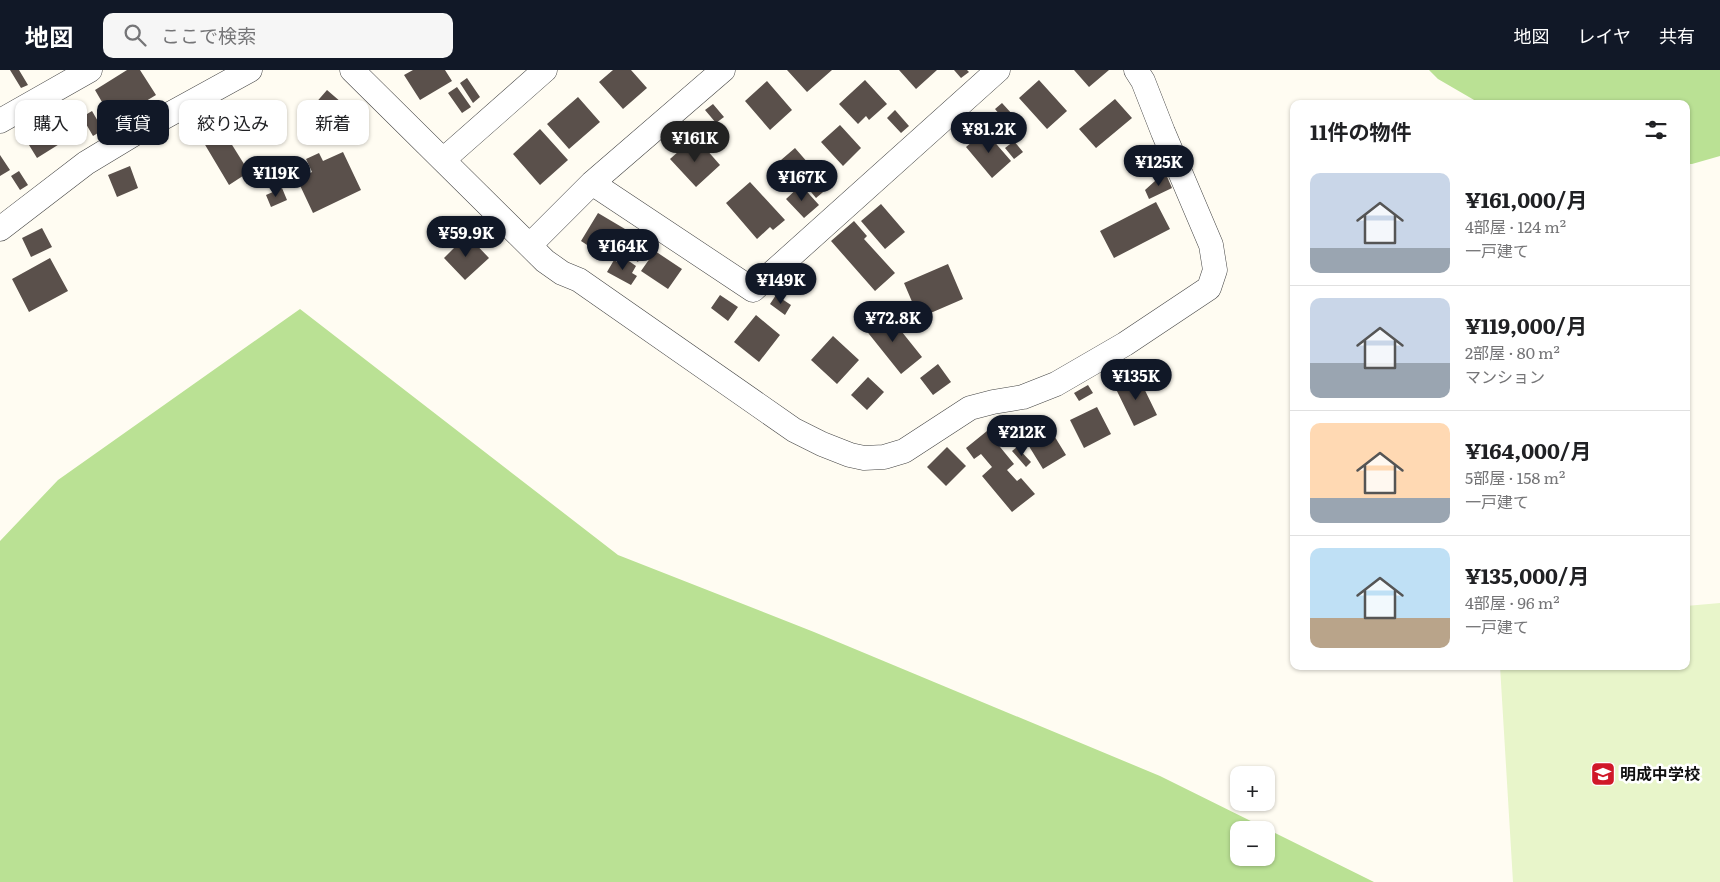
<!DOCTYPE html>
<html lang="ja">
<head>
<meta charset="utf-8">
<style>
	:root { --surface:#fff; --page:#f6f6f6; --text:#202124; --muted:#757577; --line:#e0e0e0; --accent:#111827 }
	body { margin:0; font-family:Literata,"Noto Sans JP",serif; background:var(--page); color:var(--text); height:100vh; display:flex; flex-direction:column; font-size:19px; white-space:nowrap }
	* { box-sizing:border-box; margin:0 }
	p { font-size:16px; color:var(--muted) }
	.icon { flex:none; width:28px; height:28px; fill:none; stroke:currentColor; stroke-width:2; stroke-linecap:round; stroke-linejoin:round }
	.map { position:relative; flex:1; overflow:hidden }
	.details { position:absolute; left:1290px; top:30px; width:400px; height:570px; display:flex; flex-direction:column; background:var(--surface); border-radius:10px; box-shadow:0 1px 4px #0004 }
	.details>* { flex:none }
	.guide { position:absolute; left:15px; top:30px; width:475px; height:45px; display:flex; gap:10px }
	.fabs { position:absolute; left:1230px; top:696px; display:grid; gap:10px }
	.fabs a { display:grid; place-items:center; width:45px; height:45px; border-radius:10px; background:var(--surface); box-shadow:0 1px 4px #0004; font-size:25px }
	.price { position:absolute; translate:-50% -42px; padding:0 11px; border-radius:18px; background:var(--accent); color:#fff; font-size:16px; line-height:32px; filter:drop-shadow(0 1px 2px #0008) }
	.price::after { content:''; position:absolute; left:50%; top:30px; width:15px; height:11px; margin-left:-8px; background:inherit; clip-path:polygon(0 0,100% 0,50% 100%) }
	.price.on { background:#222; color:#fff }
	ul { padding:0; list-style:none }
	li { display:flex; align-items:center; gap:15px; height:125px; padding:0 20px }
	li+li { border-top:1px solid var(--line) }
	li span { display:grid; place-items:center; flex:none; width:140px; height:100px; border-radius:10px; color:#555 }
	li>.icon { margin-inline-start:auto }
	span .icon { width:60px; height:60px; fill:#fffc; stroke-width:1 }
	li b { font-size:21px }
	h2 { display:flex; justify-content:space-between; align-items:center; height:60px; padding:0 20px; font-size:21px }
	.chip { padding:0 18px; border-radius:10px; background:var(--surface); box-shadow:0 1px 4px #0004; font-size:18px; line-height:45px }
	.chip.on { background:var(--accent); color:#fff }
	header { display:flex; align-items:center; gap:30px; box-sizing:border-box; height:70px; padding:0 25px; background:var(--accent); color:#fff }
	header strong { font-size:24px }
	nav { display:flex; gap:28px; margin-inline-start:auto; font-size:18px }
	.search { width:350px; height:45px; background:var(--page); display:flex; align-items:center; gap:12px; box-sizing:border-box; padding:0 18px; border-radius:10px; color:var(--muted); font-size:19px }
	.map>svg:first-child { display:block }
	.forest { fill:#bae194; fill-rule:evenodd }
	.pitch { fill:#e8f5ca }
	.building { fill:#5a504b }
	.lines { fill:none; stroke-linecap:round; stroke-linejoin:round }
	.street-casing { stroke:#434343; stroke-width:25 }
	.street { stroke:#fff; stroke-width:24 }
	.labels { text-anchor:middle; stroke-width:5; stroke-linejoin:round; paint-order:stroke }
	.poi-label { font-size:16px; font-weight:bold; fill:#101010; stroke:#fff; text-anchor:start }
</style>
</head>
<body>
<header>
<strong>地図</strong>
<div class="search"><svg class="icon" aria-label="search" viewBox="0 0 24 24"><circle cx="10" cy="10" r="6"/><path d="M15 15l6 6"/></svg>ここで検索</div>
<nav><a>地図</a><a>レイヤ</a><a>共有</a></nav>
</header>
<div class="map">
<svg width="1720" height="812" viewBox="0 0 1720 812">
	<rect width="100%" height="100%" fill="#fffcf2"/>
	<path class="forest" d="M1429 0H1720V86L1692 94H1686V34H1481L1438 9Z
		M300 239 618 485 814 562 1160 706 1374 812H0V471L58 410ZM1239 760H1266V788H1239Z"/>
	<path class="pitch" d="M1720 533V812H1513L1500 596H1686V536Z"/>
	<path class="building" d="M10 0H19L28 15 21 18Z
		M127 0H140L156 25 113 51 95 20Z
		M413 0H445L452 11 420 30 404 5Z
		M613 0H631L647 18 623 39 599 12Z
		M787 0H832L807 22Z
		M899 0H937L916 19Z
		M954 0H967L969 2 961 8Z
		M1074 0H1109L1089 17Z
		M467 8 480 27 473 33 460 13Z
		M865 10 887 34 869 50 866 46 858 54 839 34Z
		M1039 10 1067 41 1047 59 1019 28Z
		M767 11 792 40 770 60 745 31Z
		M457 17 471 37 462 43 448 23Z
		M327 20 356 45 336 68 307 43Z
		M578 27 600 52 569 79 547 54Z
		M1115 29 1132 48 1096 78 1079 59Z
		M1002 33 1022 55 1014 62 995 39Z
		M713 34 724 47 716 53 705 40Z
		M72 38 85 61 76 66 63 43Z
		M895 40 909 56 901 63 887 48Z
		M92 41 103 60 93 66 82 47Z
		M53 42 69 68 37 88 21 62Z
		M214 46 249 102 229 115 195 58Z
		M840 55 861 78 843 96 821 72Z
		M540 59 568 90 540 115 513 84Z
		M985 61 1011 91 992 108 966 77Z
		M699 71 720 95 696 117 670 89 688 73 693 77Z
		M1014 71 1023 82 1014 89 1005 78Z
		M795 78 829 117 816 128 802 111 795 116 782 101 773 109 767 102Z
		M343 82 361 120 313 143 297 109 312 102 306 89 319 83 323 91Z
		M0 85 10 100 0 106Z
		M130 96 138 118 117 127 108 105Z
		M272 98 277 107 256 118 251 109Z
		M19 101 28 115 20 120 11 106Z
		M1165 102 1172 118 1149 129 1145 120Z
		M750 112 785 150 773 160 770 157 757 169 726 133Z
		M801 115 819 135 804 148 786 129Z
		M282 118 287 130 271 137 266 125Z
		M1156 132 1170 159 1114 188 1100 161Z
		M881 134 905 162 885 179 861 151Z
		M598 143 625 159 619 169 623 171 616 182 612 180 607 188 581 171Z
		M854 151 867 166 864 169 895 203 875 221 831 171Z
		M42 158 52 177 31 187 22 168Z
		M635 160 651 170 638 192 622 182Z
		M467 165 489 188 465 210 444 188Z
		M655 181 682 199 668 219 641 201Z
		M623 187 636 196 632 203 637 206 631 215 607 202 614 190 619 193Z
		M50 188 68 221 29 242 12 209Z
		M948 194 963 229 919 248 904 213Z
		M720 225 738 237 728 251 711 238Z
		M776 225 791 235 785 245 770 234Z
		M886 242 922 287 901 304 865 259Z
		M756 245 780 265 759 292 734 272Z
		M833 266 859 290 837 314 811 290Z
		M938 294 951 312 933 325 920 308Z
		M1138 306 1157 345 1134 356 1115 317Z
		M868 307 884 322 867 340 851 325Z
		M1088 315 1093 323 1079 331 1074 323Z
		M1097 337 1111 364 1084 378 1070 350Z
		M1050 359 1066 385 1043 399 1027 373Z
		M987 361 1014 394 1007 400 1017 411 1021 408 1035 424 1012 442 982 406 992 397 981 384 974 389 966 378Z
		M947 377 966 396 946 416 927 397Z
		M1017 377 1031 392 1026 397 1012 381Z"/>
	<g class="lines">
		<defs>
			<path id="street" d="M352 0 545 191 562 203 579 210 794 360 822 374 850 385 864 388 884 387 904 381 970 338 993 332 1023 327 1056 314 1125 274 1209 218 1215 200 1211 175 1163 62 1143 11 1136 0
				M0 51 90 0
				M443 90 545 0
				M592 113 753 220 998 0
				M0 159 86 93 139 61 250 0
				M530 175 592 113 723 0"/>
		</defs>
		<use href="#street" class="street-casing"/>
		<use href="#street" class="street"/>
	</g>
	<defs>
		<symbol id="school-square" viewBox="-11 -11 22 22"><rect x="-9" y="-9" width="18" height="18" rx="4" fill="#d01829" stroke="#fff"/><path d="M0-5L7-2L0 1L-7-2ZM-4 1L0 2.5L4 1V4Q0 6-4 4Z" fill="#fff"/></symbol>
	</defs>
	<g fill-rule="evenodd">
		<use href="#school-square" x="1589" y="690" width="28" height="28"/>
	</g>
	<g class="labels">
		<g class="poi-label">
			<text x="1620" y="710">明成中学校</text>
		</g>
	</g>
</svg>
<div class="fabs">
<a>+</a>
<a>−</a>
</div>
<b class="price" style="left:989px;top:84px">¥81.2K</b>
<b class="price on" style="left:695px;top:93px">¥161K</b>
<b class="price" style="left:1159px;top:117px">¥125K</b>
<b class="price" style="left:276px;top:128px">¥119K</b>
<b class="price" style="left:802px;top:132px">¥167K</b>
<b class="price" style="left:466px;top:188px">¥59.9K</b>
<b class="price" style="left:623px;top:201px">¥164K</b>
<b class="price" style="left:781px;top:235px">¥149K</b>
<b class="price" style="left:893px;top:273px">¥72.8K</b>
<b class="price" style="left:1136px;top:331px">¥135K</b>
<b class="price" style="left:1022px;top:387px">¥212K</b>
<div class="guide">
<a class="chip">購入</a>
<a class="chip on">賃貸</a>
<a class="chip">絞り込み</a>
<a class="chip">新着</a>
</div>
<section class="details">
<h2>11件の物件<svg class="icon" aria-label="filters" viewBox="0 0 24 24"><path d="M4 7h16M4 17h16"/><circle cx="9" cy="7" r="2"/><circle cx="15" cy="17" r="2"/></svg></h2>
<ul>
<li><span style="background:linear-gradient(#c9d6e8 75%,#9aa5b1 0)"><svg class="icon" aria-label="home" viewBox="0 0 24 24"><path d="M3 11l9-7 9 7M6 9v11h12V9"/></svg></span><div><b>¥161,000/月</b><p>4部屋 · 124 m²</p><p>一戸建て</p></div></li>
<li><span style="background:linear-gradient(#c9d6e8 65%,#9aa5b1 0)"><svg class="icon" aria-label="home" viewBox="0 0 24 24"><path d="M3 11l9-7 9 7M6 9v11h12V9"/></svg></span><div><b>¥119,000/月</b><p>2部屋 · 80 m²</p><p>マンション</p></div></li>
<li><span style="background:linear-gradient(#ffd9b3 75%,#9aa5b1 0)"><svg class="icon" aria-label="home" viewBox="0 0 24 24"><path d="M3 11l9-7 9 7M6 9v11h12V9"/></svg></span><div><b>¥164,000/月</b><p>5部屋 · 158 m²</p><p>一戸建て</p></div></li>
<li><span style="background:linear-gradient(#bfe0f5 70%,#b9a48a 0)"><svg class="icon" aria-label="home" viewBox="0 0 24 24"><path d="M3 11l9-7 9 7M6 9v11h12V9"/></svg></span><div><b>¥135,000/月</b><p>4部屋 · 96 m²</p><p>一戸建て</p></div></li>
</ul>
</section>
</div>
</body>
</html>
